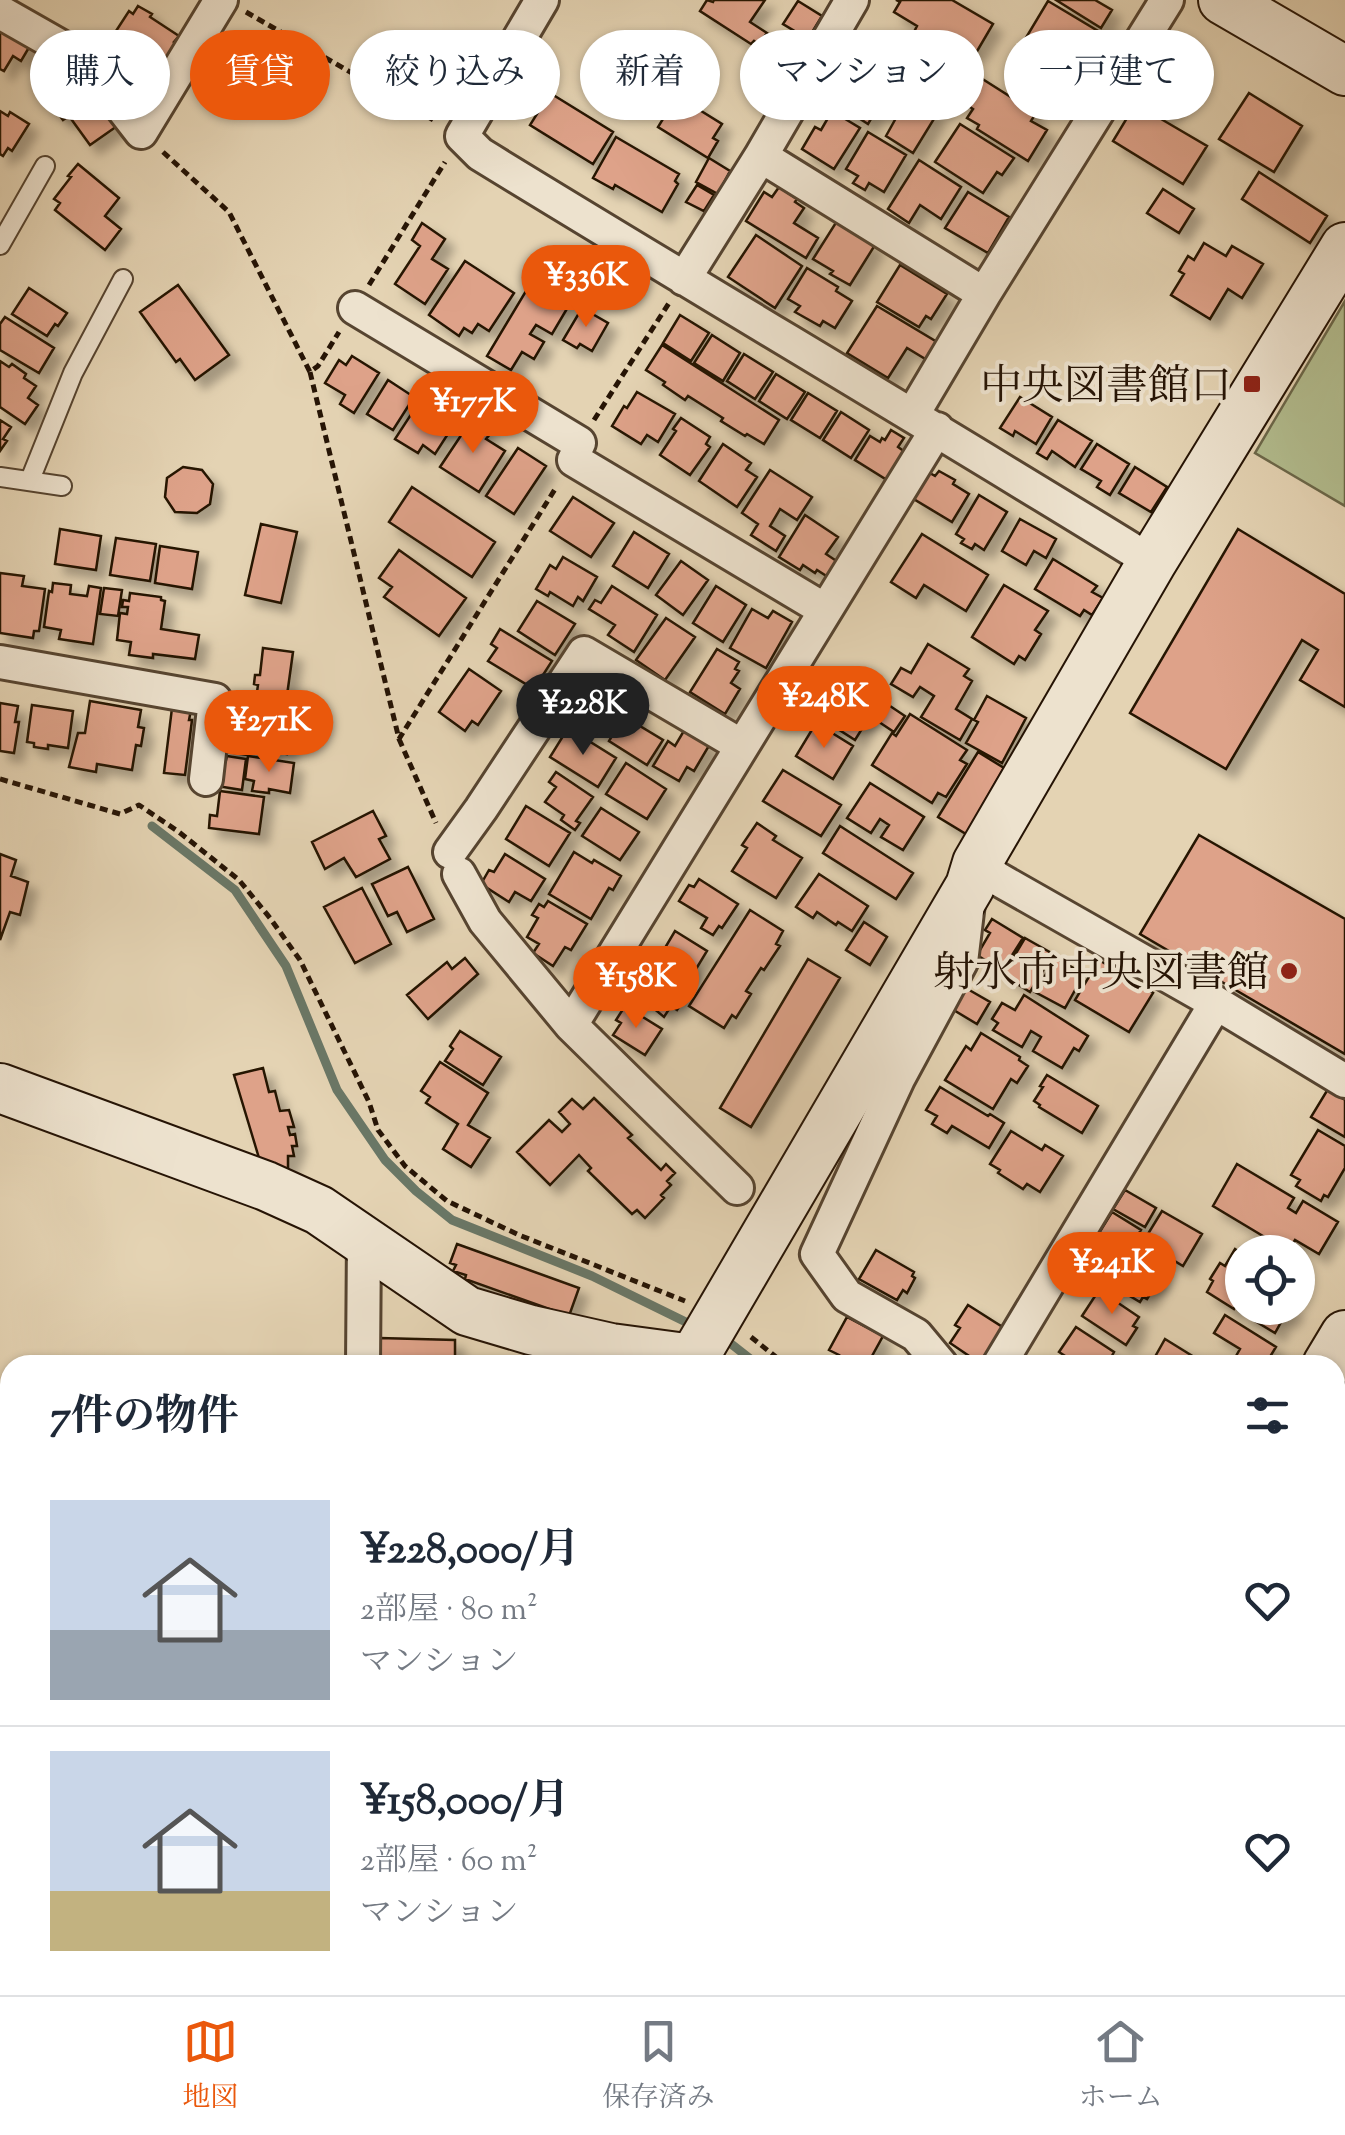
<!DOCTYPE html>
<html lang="ja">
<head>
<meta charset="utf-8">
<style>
	:root { --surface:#fff; --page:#f2f2f3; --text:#1f2937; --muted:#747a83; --line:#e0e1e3; --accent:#ea580c }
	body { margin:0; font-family:"Sorts Mill Goudy","Noto Serif JP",serif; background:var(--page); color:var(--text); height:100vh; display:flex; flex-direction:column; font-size:38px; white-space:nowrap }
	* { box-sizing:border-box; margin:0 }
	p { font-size:32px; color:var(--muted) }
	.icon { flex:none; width:55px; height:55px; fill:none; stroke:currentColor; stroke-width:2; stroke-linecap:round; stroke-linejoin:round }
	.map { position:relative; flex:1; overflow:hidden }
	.drawer { position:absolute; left:0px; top:1355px; width:1345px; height:640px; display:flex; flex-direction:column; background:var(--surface); border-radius:30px 30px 0 0; box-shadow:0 2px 8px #0004 }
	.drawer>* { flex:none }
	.banner { position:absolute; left:30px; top:30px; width:1285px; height:90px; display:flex; gap:20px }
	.tools { position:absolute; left:1225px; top:1235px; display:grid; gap:20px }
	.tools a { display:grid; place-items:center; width:90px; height:90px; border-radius:50%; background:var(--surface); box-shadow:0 2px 8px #0004; font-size:50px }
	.price { position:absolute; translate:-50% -85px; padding:0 22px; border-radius:35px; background:var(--accent); color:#fff; font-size:32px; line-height:65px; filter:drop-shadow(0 2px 5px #0008) }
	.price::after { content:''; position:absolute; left:50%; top:60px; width:30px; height:22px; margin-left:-15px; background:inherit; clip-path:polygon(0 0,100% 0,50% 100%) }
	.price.on { background:#222; color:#fff }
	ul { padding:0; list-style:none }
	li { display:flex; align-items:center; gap:30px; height:250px; padding:0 50px }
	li+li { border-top:2px solid var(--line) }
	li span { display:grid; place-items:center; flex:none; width:280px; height:200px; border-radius:0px; color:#555 }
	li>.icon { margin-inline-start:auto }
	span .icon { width:120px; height:120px; fill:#fffc; stroke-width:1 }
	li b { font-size:42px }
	h2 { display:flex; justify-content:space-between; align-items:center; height:120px; padding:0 50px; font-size:42px }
	.pill { padding:0 35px; border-radius:45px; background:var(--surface); box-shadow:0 2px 8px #0004; font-size:35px; line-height:90px }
	.pill.on { background:var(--accent); color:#fff }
	.menu { display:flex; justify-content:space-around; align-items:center; height:140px; border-top:2px solid var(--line); background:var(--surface); font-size:28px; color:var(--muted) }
	.menu a { display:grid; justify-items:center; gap:5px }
	.menu .on { color:var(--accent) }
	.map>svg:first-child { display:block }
	.green { fill:#b2bc8e; stroke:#6c684a; stroke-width:2.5 }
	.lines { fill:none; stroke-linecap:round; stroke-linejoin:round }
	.stream { stroke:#6a7766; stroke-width:9 }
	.building { fill:#dea289; stroke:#261405; stroke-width:2.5; filter:url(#shadow) }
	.lane-casing { stroke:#564430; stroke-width:22 }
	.street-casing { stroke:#564430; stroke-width:38 }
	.secondary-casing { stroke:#261405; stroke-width:52 }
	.path { stroke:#261405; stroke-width:5; stroke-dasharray:8 5; stroke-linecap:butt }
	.lane { stroke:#ede2ce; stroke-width:18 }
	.street { stroke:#ede2ce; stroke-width:32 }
	.secondary { stroke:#ede2ce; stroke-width:48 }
	.poi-dot { fill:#8f2418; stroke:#ede2ce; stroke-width:4 }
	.labels { text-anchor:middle; stroke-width:8; stroke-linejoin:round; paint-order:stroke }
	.poi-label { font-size:42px; fill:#261405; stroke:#ede2ce; text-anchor:end }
</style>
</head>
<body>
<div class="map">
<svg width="1345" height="1995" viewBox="0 0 1345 1995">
	<defs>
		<filter id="shadow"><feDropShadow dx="9" dy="9" stdDeviation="5" flood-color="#0004"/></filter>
	</defs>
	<rect width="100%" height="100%" fill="#e4d3b3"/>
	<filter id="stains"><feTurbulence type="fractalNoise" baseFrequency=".002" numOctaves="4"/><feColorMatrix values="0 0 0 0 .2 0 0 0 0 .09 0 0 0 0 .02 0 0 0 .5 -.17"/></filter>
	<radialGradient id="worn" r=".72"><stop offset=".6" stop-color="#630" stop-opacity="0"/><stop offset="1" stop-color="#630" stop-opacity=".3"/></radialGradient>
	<path class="green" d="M1345 301V506L1255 453Z
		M1345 1407V1822H1335V1424Z
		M9 1553 10 1985H159V1995H0V1555Z"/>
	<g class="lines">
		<path class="stream" d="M152 826 235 890 286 966 337 1090 385 1160 416 1191 452 1220 592 1276 696 1327
			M719 1338 730 1343 758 1365
			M1335 1703 1345 1698
			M1057 1985 1058 1995
			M1180 1995V1985"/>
	</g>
	<path class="building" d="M707 0 713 2 714 0H765L750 22 767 33 758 44 754 41 751 44 700 11Z
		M896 0H952L993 24 976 53 954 40 948 49 915 30 917 26 894 12 900 2Z
		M1056 0H1095L1112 10 1101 28Z
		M798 1 822 16 808 39 783 24Z
		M1048 1 1103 34 1089 57 1081 52 1076 60 1073 58 1070 64 1054 55 1059 47 1047 40 1041 50 1024 41Z
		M138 6 152 14 150 17 179 36 174 42 181 46 148 97 138 91 141 86 129 78 136 68 105 48 129 11 133 14Z
		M0 22 34 39 21 61 13 56 4 71 0 69Z
		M908 34 965 69 941 107 914 91 923 76 897 60 888 75 874 66 888 42 899 48Z
		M1154 53 1192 78 1170 112 1132 88Z
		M845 55 856 61 848 74 862 82 846 110 822 96Z
		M872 73 937 114 913 153 886 136 896 118 878 107 868 124 848 111Z
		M973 73 1036 113 1031 121 1047 130 1028 161 977 129 979 125 967 118 973 109 957 98Z
		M76 79 80 85 89 80 120 124 90 145 69 116 63 120 48 99Z
		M550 93 613 132 593 164 530 125Z
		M1249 93 1302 126 1274 172 1219 139Z
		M677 96 722 124 713 138 718 141 708 158 658 127Z
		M1149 106 1164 115 1161 119 1207 146 1183 184 1113 141 1133 108 1144 115Z
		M0 111 8 116 10 112 29 124 12 151 8 148 3 156 0 154Z
		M832 111 860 128 834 169 802 149 815 127 821 130Z
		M960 124 1014 158 1002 175 997 172 983 193 935 162Z
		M868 132 906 155 884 192 869 183 865 190 853 183 858 176 846 169Z
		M616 137 679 174 675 181 678 184 662 212 615 185 613 189 593 178Z
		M709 158 730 171 718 194 696 182Z
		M919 160 961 187 941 219 920 205 909 223 888 209Z
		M78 164 119 198 105 216 121 229 105 250 55 210 60 203 54 199 71 177 68 176Z
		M1259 172 1327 216 1310 243 1242 199Z
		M697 185 714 195 704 211 686 202Z
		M779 187 797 199 795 202 804 208 794 223 818 238 806 258 746 221 764 192 772 197Z
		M1163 189 1194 209 1179 233 1147 213Z
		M968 192 1009 217 988 253 945 228Z
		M837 221 875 245 850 285 830 274 833 271 813 259Z
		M422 223 445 239 432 259 448 269 425 304 395 284 420 246 412 240Z
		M756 235 802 266 775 308 728 277Z
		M1204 243 1226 256 1232 246 1263 264 1242 298 1228 289 1210 319 1171 295 1184 274 1179 271 1188 256 1194 260Z
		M465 261 514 293 489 331 478 324 472 333 464 328 459 336 429 315Z
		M900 265 947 294 931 319 926 316 919 327 877 302Z
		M807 268 838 287 836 291 852 301 835 328 823 321 820 326 795 312 800 306 788 299Z
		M532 281 545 289 543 293 551 298 554 294 562 299 560 303 568 307 552 334 536 325 530 334 544 342 534 359 522 352 511 370 487 356Z
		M178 285 229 355 195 380 180 359 176 362 140 312Z
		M29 288 67 313 58 326 55 324 47 336 12 314Z
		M877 306 937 342 927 360 907 348 888 378 847 353Z
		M582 308 608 323 592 351 580 344 577 348 563 340Z
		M680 315 709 333 691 361 663 343Z
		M5 317 54 348 39 373 0 350V324Z
		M712 335 740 353 723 381 694 363Z
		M662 345 779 420 764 444 747 434 745 436 721 421 723 418 688 396 685 400 663 385 665 382 646 370Z
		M744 354 773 372 755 399 727 381Z
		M352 356 379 373 354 413 340 404 345 395 325 383 339 360 346 365Z
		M0 361 9 367 12 364 26 374 24 378 36 386 28 398 38 405 25 424 0 407Z
		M776 374 805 392 787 419 759 401Z
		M388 380 414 397 393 430 367 414Z
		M637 392 675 414 658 442 647 435 641 444 612 426 624 406 627 408Z
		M808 393 837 411 820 438 791 420Z
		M423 396 442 409 448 398 464 409 435 454 423 445 418 453 395 439Z
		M1020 397 1052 417 1036 444 1015 431 1013 436 1000 428Z
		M841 412 869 430 851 458 823 440Z
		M476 413 485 418 479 427 490 434 486 439 505 451 479 492 440 467Z
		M681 418 710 437 706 444 710 447 690 475 660 455 676 431 673 429Z
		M0 420 11 427 3 439 7 441 0 451Z
		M1058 420 1092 441 1075 467 1052 451 1047 459 1037 453Z
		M891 430 904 438 898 447 905 452 887 480 855 460 870 436 880 442 882 438 885 440Z
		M723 444 751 463 746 470 757 477 737 507 699 481Z
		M1097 444 1129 464 1110 495 1097 487 1101 481 1081 469Z
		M518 448 546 466 514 514 486 496Z
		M183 467 202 470 213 484 210 504 197 513 175 512 165 497 167 478Z
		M1135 467 1167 487 1151 512 1119 493Z
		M770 470 812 497 797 520 780 509 770 526 785 536 776 551 751 535 758 524 742 513Z
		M939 471 955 480 953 484 969 494 952 522 912 498 928 472 935 476Z
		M412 487 495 542 472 577 389 522Z
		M979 495 1007 512 984 550 975 544 972 549 961 543 964 539 956 534Z
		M573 497 614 523 591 557 550 531Z
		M805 515 838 537 826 554 838 562 828 577 817 570 815 573 803 565 800 570 779 557Z
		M1020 519 1056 539 1046 558 1034 551 1026 565 1002 551Z
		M261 524 297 532 281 603 245 595Z
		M60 529 101 536 96 570 55 564Z
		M1238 529 1345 594V707L1300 680 1318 650 1302 640 1226 769 1130 713Z
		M634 532 669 554 648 588 613 566Z
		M922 534 988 575 966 611 924 585 916 598 891 582Z
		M116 538 156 544 150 581 110 575Z
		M160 546 198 552 192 589 155 583Z
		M399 550 466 598 439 636 384 597 392 587 379 578Z
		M563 557 597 577 583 601 578 597 573 606 550 592 548 596 536 589 550 565 556 569Z
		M1053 559 1097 586 1092 592 1103 598 1092 615 1084 610 1080 616 1035 589Z
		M681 561 708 580 683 615 656 595Z
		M0 573 24 576 22 586 45 589 39 631H34L33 638 0 633Z
		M53 583 71 585 70 594 87 596 89 586 101 588 93 644 59 639 61 630 44 627 49 591 52 592Z
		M1004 585 1048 611 1035 630 1041 634 1025 660 1019 656 1014 664 972 637Z
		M612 586 657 615 634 652 608 635 615 625 589 609 595 600 601 603Z
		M716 586 746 605 723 642 693 623Z
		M104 588 122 590 118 616 100 614Z
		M130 593 161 597V600L165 601 161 629 199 635 195 659 153 654V658L129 655 131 642 117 640 120 613 127 614 128 607H122L123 600 129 601Z
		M537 601 575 624 555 655 518 631Z
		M752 609 768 618 773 611 792 622 766 668 730 648Z
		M666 618 695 637 665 680 636 660Z
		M500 629 552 661 534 689 488 661 497 648 491 644Z
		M928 644 969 669 964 676 972 681 956 709 972 719 960 740 921 717 934 696 920 687 913 697 891 684 901 668 911 673Z
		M263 648 293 652 284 717 254 713 258 685 254 684 255 675H260Z
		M717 649 739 662 735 669 739 671 731 683 740 689 725 714 690 692Z
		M469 669 501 691 478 725 472 721 465 731 439 712Z
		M838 673 880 700 855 740 827 722 830 717 816 708Z
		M599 678 630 698 607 734 583 719 591 707 573 696 584 679 594 685Z
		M987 696 1026 718 1002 763 966 743 978 722 974 720Z
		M90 701 141 710 138 727 144 728 141 746 136 745 132 770 97 764 96 772 69 767 78 733H85Z
		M0 703 18 706 15 722H19L14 753 0 751Z
		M887 704 905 716 894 732 876 720Z
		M32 705 73 711 68 748 48 745V749L34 747V743L27 742Z
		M172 708 191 710 189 720H192L185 775 164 773Z
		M627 711 643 720 640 726 663 740 647 765 609 741Z
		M910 714 967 750 960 760 967 764 946 797 938 793 932 803 872 765 892 733 896 736Z
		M236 721 291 729 287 754 249 748 248 755 221 751 225 725 235 727Z
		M816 723 853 746 833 779 796 756Z
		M568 728 616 758 598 787 550 757Z
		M685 729 710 744 694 771 687 767 679 781 653 766 668 741 675 746Z
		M978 752 1004 768 966 834 938 817Z
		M227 756 246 759 242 790 217 786 220 759 226 760Z
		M248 756 294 763 290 793 269 789V793L252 791 254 781 245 779Z
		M626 763 666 789 647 819 606 794Z
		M783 770 841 805 821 836 763 801Z
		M556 772 593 797 576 821 580 823 575 830 561 820 564 815 545 802 556 787 549 782Z
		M870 783 924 817 903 850 881 837 889 825 880 819 871 833 847 818Z
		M220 791 264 797 259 834 209 828 210 815 217 816Z
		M526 806 570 833 549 866 506 839Z
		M601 808 639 832 620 860 582 836Z
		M373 811 386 836 379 839 390 859 356 877 344 858 325 869 312 842Z
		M757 823 776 836 773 840 802 858 776 898 732 871 747 848 742 845Z
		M840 826 913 873 896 899 823 853Z
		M1199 835 1345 919V1054L1140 934Z
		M574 852 592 863 594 860 621 876 613 890 609 888 591 919 549 894Z
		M0 854 16 860 11 876 28 882 20 915 10 912 0 940Z
		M505 854 545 879 531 901 515 892 509 902 481 884 489 870 494 872Z
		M408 867 434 919 407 932 397 912 388 916 372 884Z
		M819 874 868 906 852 931 838 922 836 925 817 912 813 918 796 907Z
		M699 879 738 904 722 928 719 926 713 935 701 928 707 918 679 901 689 885 694 887Z
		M362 888 391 944 355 963 324 907Z
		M548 901 587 924 571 950 565 947 553 966 533 953 539 944 527 937 538 918 532 915 539 904 544 907Z
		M750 910 783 931 776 944 780 946 764 970 761 968 746 991 751 994 736 1018 732 1015 724 1028 689 1006Z
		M992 919 1023 938 1002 971 977 955 990 933 985 930Z
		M864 922 887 937 870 965 846 950Z
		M675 931 707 951 690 979 651 955 655 948 662 953Z
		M1025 938 1053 954 1030 992 1003 975Z
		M465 958 478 974 428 1019 407 995 447 962 452 969Z
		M1056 958 1084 974 1065 1008 1035 992Z
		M808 959 840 978 751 1127 720 1108Z
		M1099 960 1153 993 1129 1032 1075 1000Z
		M656 965 685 984 680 992 686 996 677 1010 671 1006 664 1017 640 997 650 982 646 980Z
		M964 987 990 1002 977 1024 952 1009Z
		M1024 995 1088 1036 1079 1051 1074 1048 1062 1068 1033 1051 1041 1037 1031 1031 1022 1047 993 1030 998 1023 992 1019 1002 1003 1015 1010Z
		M625 1006 662 1029 645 1055 613 1035 621 1023 616 1020Z
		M460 1031 501 1057 483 1085 445 1061 453 1049 450 1046Z
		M981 1033 1020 1057 1019 1060 1028 1066 1017 1083 1011 1079 993 1109 945 1080 966 1046 971 1050Z
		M440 1062 488 1093 468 1125 490 1138 471 1167 443 1149 458 1124 426 1103 430 1097 421 1091Z
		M263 1068 269 1092 275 1091 280 1111 289 1110 294 1127H288L290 1135 295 1134 297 1146H292L294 1156H288V1170L255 1159 259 1158 234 1075Z
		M1047 1075 1098 1106 1082 1133 1039 1107 1040 1105 1034 1101 1043 1087 1040 1086Z
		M940 1087 988 1116 990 1114 1004 1123 989 1148 952 1126 947 1133 932 1124 937 1116 926 1110Z
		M1328 1089 1345 1100V1137L1311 1117Z
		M594 1098 632 1135 628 1138 661 1170 666 1164 675 1173 667 1181 671 1185 661 1195 664 1198 645 1218 637 1210 632 1214 588 1171 591 1168 579 1155 550 1185 517 1152 549 1120 562 1132 570 1124 559 1112 572 1099 583 1109Z
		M1318 1130 1345 1146V1168L1328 1197 1324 1195 1321 1201 1296 1186 1300 1180 1291 1175Z
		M1011 1131 1042 1150 1045 1145 1063 1156 1040 1192 1027 1184 1023 1189 998 1173 1000 1170 990 1164Z
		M1237 1164 1294 1198 1288 1208 1296 1213 1303 1201 1338 1222 1319 1254 1295 1240 1288 1251 1213 1206Z
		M1125 1190 1156 1208 1145 1227 1113 1209Z
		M1162 1211 1202 1234 1183 1266 1143 1242Z
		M1112 1212 1141 1230 1128 1251 1099 1233Z
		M457 1244 579 1288 569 1316 465 1279 466 1275 453 1271 456 1265 450 1263Z
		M1235 1249 1242 1254V1295L1234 1309 1207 1292 1213 1281 1210 1279 1220 1263 1225 1266Z
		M876 1250 914 1272 912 1276 915 1278 907 1293 903 1290 897 1300 859 1279Z
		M1113 1251 1160 1278 1147 1299 1143 1297 1140 1302 1098 1277Z
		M1099 1290 1139 1317 1133 1326 1137 1328 1126 1345 1082 1316Z
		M968 1305 1004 1328 981 1364 950 1343 960 1328 955 1325Z
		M1245 1308H1295L1288 1319 1284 1317 1275 1333 1242 1313Z
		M1225 1315 1276 1347 1265 1365H1250L1236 1356 1240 1349 1214 1333Z
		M847 1317 883 1336 867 1365H856L850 1361 848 1365 837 1359 839 1355 829 1350Z
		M1076 1327 1114 1352 1107 1365H1079L1059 1352Z
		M379 1338 455 1340V1365H378Z
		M1165 1339 1207 1365H1172L1156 1355Z
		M274 1358 296 1360 295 1365H273Z
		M273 1985H336V1995H273Z
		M407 1985H456V1995H407Z
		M469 1985H531L530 1995H468Z
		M609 1985H665V1995H609Z
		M735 1985H787L786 1995H735Z
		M795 1985H840V1991H847V1995H795Z
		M865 1985H934V1995H864Z"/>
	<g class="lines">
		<defs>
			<path id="lane" d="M0 245 45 166
				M0 477 62 486
				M30 480 73 373 123 279"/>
			<path id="street" d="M542 0 462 136 480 154C703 291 929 424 1152 562
				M0 12 86 61 141 132 221 0
				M761 156 984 294
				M684 279 761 156 852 0
				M355 308 579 443
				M913 414 984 294 1167 0
				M574 460 825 610
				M0 662 215 700 206 779
				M450 852 481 809 584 653 742 746
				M977 863 998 879 1216 1003 1345 1081
				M459 874 485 921 571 1025 937 429
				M571 1025 737 1188
				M363 1365 364 1238
				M941 1365 916 1335 847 1296 817 1254 898 1079 961 962 968 903
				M999 1365 1216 1003
				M199 1985V1995
				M363 1985V1995
				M695 1985 696 1995"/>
			<path id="secondary" d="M1223 0 1345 71
				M0 1088 266 1186 319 1210 467 1311 531 1330 611 1348 693 1359 970 886 977 863 1152 562 1345 247
				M1327 1365 1345 1335
				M1335 1835H1345
				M1119 1995V1985"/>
		</defs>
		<use href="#lane" class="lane-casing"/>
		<use href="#street" class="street-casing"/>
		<use href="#secondary" class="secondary-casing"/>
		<path class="path" d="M246 12 435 121
			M163 152 229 212 310 372 318 366 339 332
			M369 285 445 162
			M310 372 399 739 557 486
			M594 420 669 303
			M399 739 436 823
			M0 779 120 814 139 805 179 832 239 880 270 918 300 960 369 1102 378 1130 405 1166 447 1201 519 1235 685 1301
			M751 1337 786 1365
			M1071 1985 1072 1995
			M1001 1995 1002 1985"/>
		<use href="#lane" class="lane"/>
		<use href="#street" class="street"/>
		<use href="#secondary" class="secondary"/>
	</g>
	<g class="poi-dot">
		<rect x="1242" y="374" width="20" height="20" rx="5"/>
		<circle cx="1289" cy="971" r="10"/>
	</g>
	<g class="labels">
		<g class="poi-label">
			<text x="1232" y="399">中央図書館口</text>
			<text x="1269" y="986">射水市中央図書館</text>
		</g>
	</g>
	<rect width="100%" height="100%" filter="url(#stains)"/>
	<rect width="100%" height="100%" fill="url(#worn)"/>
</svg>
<div class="tools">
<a><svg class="icon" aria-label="locate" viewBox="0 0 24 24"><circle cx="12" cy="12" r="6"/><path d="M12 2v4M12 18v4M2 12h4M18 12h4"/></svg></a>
</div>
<b class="price" style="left:586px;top:330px">¥336K</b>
<b class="price" style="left:473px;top:456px">¥177K</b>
<b class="price" style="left:824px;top:751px">¥248K</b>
<b class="price on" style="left:583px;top:758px">¥228K</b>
<b class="price" style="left:269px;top:775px">¥271K</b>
<b class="price" style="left:636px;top:1031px">¥158K</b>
<b class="price" style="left:1112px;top:1317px">¥241K</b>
<div class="banner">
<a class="pill">購入</a>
<a class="pill on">賃貸</a>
<a class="pill">絞り込み</a>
<a class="pill">新着</a>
<a class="pill">マンション</a>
<a class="pill">一戸建て</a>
</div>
<section class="drawer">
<h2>7件の物件<svg class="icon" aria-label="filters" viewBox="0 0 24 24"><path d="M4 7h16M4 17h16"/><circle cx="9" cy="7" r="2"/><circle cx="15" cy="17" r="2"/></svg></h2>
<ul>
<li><span style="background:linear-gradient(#c9d6e8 65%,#9aa5b1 0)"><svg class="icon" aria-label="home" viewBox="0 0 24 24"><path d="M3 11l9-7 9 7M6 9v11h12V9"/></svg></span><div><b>¥228,000/月</b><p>2部屋 · 80 m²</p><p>マンション</p></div><svg class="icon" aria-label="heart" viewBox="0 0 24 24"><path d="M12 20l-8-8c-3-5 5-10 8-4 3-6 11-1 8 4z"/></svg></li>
<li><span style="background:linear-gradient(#c9d6e8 70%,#c2b280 0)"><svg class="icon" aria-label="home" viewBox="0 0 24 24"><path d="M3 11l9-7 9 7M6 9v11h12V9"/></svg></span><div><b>¥158,000/月</b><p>2部屋 · 60 m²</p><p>マンション</p></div><svg class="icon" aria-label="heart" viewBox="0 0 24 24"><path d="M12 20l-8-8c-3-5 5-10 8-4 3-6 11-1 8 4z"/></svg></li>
</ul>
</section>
</div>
<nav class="menu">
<a class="on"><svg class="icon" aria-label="map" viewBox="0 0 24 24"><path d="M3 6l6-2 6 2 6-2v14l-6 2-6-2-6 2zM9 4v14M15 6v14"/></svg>地図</a>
<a><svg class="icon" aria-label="saved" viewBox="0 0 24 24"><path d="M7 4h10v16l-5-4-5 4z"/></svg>保存済み</a>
<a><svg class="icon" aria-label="home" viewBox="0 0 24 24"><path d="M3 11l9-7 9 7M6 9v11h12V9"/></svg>ホーム</a>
</nav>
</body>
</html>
